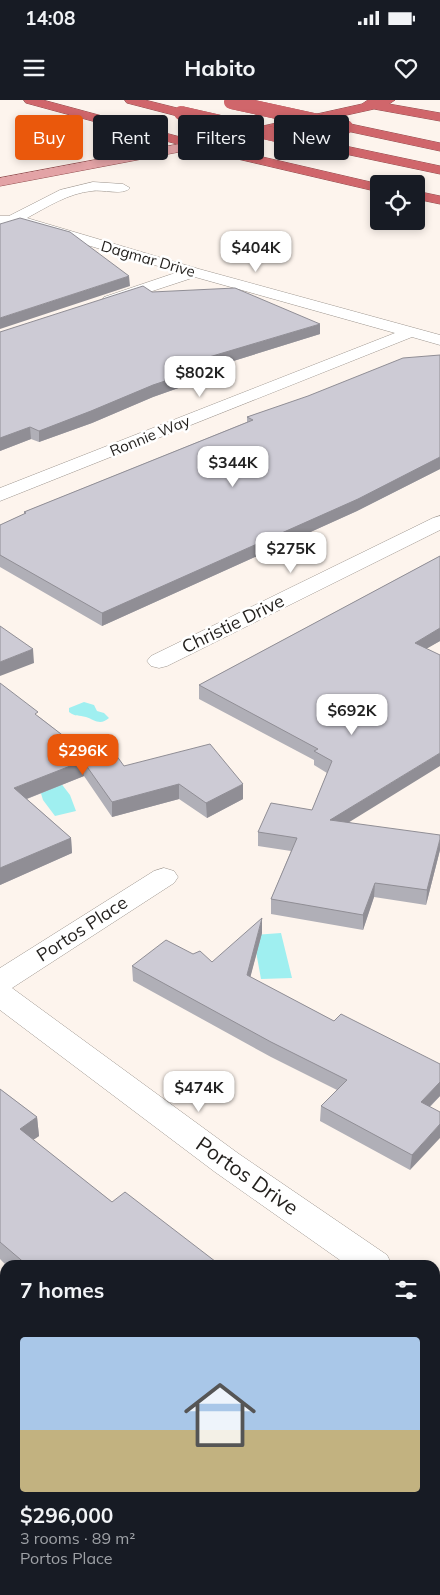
<!DOCTYPE html>
<html lang="en">
<head>
<meta charset="utf-8">
<style>
	:root { --surface:#171b24; --page:#242831; --text:#f1f3f6; --muted:#9ea1a6; --line:#363941; --accent:#ea580c }
	body { margin:0; font-family:Mulish,sans-serif; background:var(--page); color:var(--text); height:100vh; display:flex; flex-direction:column; font-size:19px; white-space:nowrap }
	* { box-sizing:border-box; margin:0 }
	p { font-size:16px; color:var(--muted) }
	.icon { flex:none; width:28px; height:28px; fill:none; stroke:currentColor; stroke-width:2; stroke-linecap:round; stroke-linejoin:round }
	.map { position:relative; flex:1; overflow:hidden }
	.panel { position:absolute; left:0px; top:1160px; width:440px; height:335px; display:flex; flex-direction:column; background:var(--surface); border-radius:15px 15px 0 0; box-shadow:0 2px 8px #0003 }
	.panel>* { flex:none }
	.top-card { position:absolute; left:15px; top:15px; width:410px; height:45px; display:flex; gap:10px }
	.fabs { position:absolute; left:370px; top:75px; display:grid; gap:10px }
	.fabs a { display:grid; place-items:center; width:55px; height:55px; border-radius:5px; background:var(--surface); box-shadow:0 2px 8px #0003; font-size:25px }
	.price { position:absolute; translate:-50% -42px; padding:0 11px; border-radius:10px; background:#fff; color:#222; font-size:16px; line-height:32px; filter:drop-shadow(0 1px 2px #0008) }
	.price::after { content:''; position:absolute; left:50%; top:30px; width:15px; height:11px; margin-left:-8px; background:inherit; clip-path:polygon(0 0,100% 0,50% 100%) }
	.price.current { background:var(--accent); color:#fff }
	ul { padding:0; list-style:none }
	li { display:grid; align-content:center; gap:10px; height:265px; padding:0 20px }
	li+li { border-top:1px solid var(--line) }
	li span { display:grid; place-items:center; height:155px; border-radius:5px; color:#555 }
	li>.icon { margin-inline-start:auto }
	span .icon { width:90px; height:90px; fill:#fffc; stroke-width:1 }
	li b { font-size:21px }
	h2 { display:flex; justify-content:space-between; align-items:center; height:60px; padding:0 20px; font-size:21px }
	.tag { padding:0 18px; border-radius:5px; background:var(--surface); box-shadow:0 2px 8px #0003; font-size:18px; line-height:45px }
	.tag.current { background:var(--accent); color:#fff }
	.status { display:flex; justify-content:space-between; align-items:center; height:35px; padding:0 25px; background:var(--surface); direction:ltr }
	.status svg { height:14px; fill:currentColor }
	header { display:flex; justify-content:space-between; align-items:center; height:65px; padding:0 20px; background:var(--surface); font-size:22px; font-weight:700 }
	.map>svg:first-child { display:block }
	.water { fill:#9feff0 }
	.lines { fill:none; stroke-linecap:round; stroke-linejoin:round }
	.minor-casing { stroke:#9d958e; stroke-width:1 }
	.major-casing { stroke:#934d4f; stroke-width:1 }
	.highway-casing { stroke:#934d4f; stroke-width:1 }
	.minor { fill:#fff; fill-rule:evenodd }
	.major { fill:#e3a3a6; fill-rule:evenodd }
	.highway { fill:#d0666b; fill-rule:evenodd }
	.highway-bridge-casing { stroke:#934d4f; stroke-width:14; stroke-linecap:butt }
	.highway-bridge { stroke:#d0666b; stroke-width:14 }
	.wall { fill:#b0afb7 }
	.shaded-wall { fill:#908e95 }
	.building { fill:#cdcbd5; stroke:#908e95 }
	.labels { text-anchor:middle; stroke-width:5; stroke-linejoin:round; paint-order:stroke }
	.far-street-label { font-size:15px; fill:#221f1c; stroke:#fff }
	.street-label { font-size:18px; fill:#221f1c; stroke:#fff }
	.near-street-label { font-size:21px; fill:#221f1c; stroke:#fff }
</style>
</head>
<body>
<div class="status"><b>14:08</b><svg viewBox="0 0 49 12"><path d="M0 12V9h3v3zM5 12V6h3v6zM10 12V3h3v9zM15 12V0h3v12zM26 1h20v11H26zM47 4h2v5h-2z"/></svg></div>
<header><svg class="icon" aria-label="menu" viewBox="0 0 24 24"><path d="M4 6h16M4 12h16M4 18h16"/></svg>Habito<svg class="icon" aria-label="heart" viewBox="0 0 24 24"><path d="M12 20l-8-8c-3-5 5-10 8-4 3-6 11-1 8 4z"/></svg></header>
<div class="map">
<svg width="440" height="1495" viewBox="0 0 440 1495">
	<rect width="100%" height="100%" fill="#fdf4ed"/>
	<path class="water" d="M84 602 94 605 97 611 104 613 109 618C100 626 95 620 86 617 79 615 75 617 69 612V608Z
		M60 682 70 695 76 711 55 716 43 700 39 687Z
		M281 833 292 878 261 879 253 835Z"/>
	<g class="lines">
		<defs>
			<path id="minor" d="M93 82 123 84 130 88C123 96 102 89 92 91 69 93 47 107 27 118L199 169 440 235V245L412 237 0 401V388L395 233 195 177 116 203H104L102 200 104 197 178 172 23 126 0 124V116H9L60 90Z
				M440 416V430L167 566 159 568 151 566 147 561 151 556 433 418Z
				M164 768 174 771 178 777 174 783 12 888 239 1054 387 1155 392 1165H347L215 1072 0 910V868L154 771Z
				M435 1192 440 1194V1226L435 1224Z"/>
			<path id="major" d="M195 41 200 42 201 45 200 48 0 86V78Z"/>
			<path id="highway" d="M24 0H43L195 41 362 4 368 0H395L389 4 440 13V21L374 9 211 45 379 84V92L199 50 26 3Z
				M125 0H145L185 10 187 13 181 17 127 3Z
				M346 23 440 43V51L342 30 340 27Z
				M298 36 440 66V74L293 43 292 40 293 37Z
				M416 91 440 96V104L416 99Z"/>
		</defs>
		<use href="#minor" class="minor-casing"/>
		<use href="#major" class="major-casing"/>
		<use href="#highway" class="highway-casing"/>
		<use href="#minor" class="minor"/>
		<use href="#major" class="major"/>
		<use href="#highway" class="highway"/>
		<defs>
			<path id="highway-bridge" d="M231 2 346 27
				M181 13 298 40"/>
		</defs>
		<use href="#highway-bridge" class="highway-bridge-casing"/>
		<use href="#highway-bridge" class="highway-bridge"/>
	</g>
	<path class="wall" d="M152 192 320 234 201 271V280L153 297 92 323 39 342 31 339 0 351V232Z
		M440 255V369L357 411 102 526 0 467V425L24 414V412L247 322V317Z
		M440 456V541L427 548 349 722 440 750 426 805 374 797 363 830 271 814V799L291 751 258 746V732L312 710 327 673 314 665V660L199 599V585Z
		M38 616 87 654 124 666 243 699 207 718 179 699 112 717 84 676 27 699 71 738 72 753 0 785Z
		M262 833 250 877 334 921 440 964V996L430 1007 410 1070 320 1021 321 1006 337 990 271 957 133 881 132 866 212 862Z
		M0 989 37 1017 39 1036 33 1040 112 1102 220 1165H6L0 1159Z
		M435 1335 440 1338V1464L435 1460Z
		M344 1490H355L350 1495Z"/>
	<path class="shaded-wall" d="M129 176 130 186 0 229V218Z
		M320 224V234L201 271V280L153 297 92 323 39 342V331L199 260Z
		M30 327 31 339 0 351V338Z
		M440 357V369L357 411 102 526V513Z
		M440 528V541L414 556 415 543Z
		M33 549 34 563 0 576V562Z
		M440 653V666L330 734V720Z
		M83 661 84 676 16 703 14 688Z
		M179 684V699L112 717V702Z
		M243 684V699L207 718 206 703Z
		M71 738 72 753 0 785V768Z
		M440 739V750L426 805 427 790Z
		M375 783 374 797 363 830V815Z
		M262 818V833L247 890V875Z
		M440 982V996L419 1017 421 1002Z
		M37 1017 39 1036 21 1048 20 1029Z
		M440 1024V1038L410 1070 412 1055Z
		M350 1490H355L350 1495Z"/>
	<path class="building" d="M20 118 70 132 129 176 0 218V124Z
		M143 186 152 192 235 188 320 224 199 260 201 269 153 285 91 311 39 331 30 327 0 338V232Z
		M440 255V357L358 399 102 513 0 455V425L26 413 24 412 253 320 247 317 308 296 403 258Z
		M440 456V528L415 543 440 555V653L330 720 440 735V739L427 790 375 783 363 815 271 799 297 738 258 732 271 703 312 710 332 661 314 651 318 649 199 585Z
		M0 526 33 549 0 562Z
		M0 583 38 612 35 614 87 654 111 648 124 666 210 644 243 684 206 703 179 684 112 702 83 661 14 688 71 738 0 768Z
		M262 818 247 875 334 921 341 914 440 964V982L421 1002 440 1012V1024L412 1055 321 1006 347 980 271 942 132 866 166 840 193 854 200 851 212 862Z
		M0 989 37 1017 20 1029 112 1102 125 1092 220 1165H27L0 1142Z
		M435 1335 440 1338V1443L435 1439Z
		M5 1485V1490H69L70 1495H0V1486Z"/>
	<g class="labels">
		<g class="far-street-label">
			<text transform="translate(148 159) rotate(16)" y="5">Dagmar Drive</text>
			<text transform="translate(150 336) rotate(-22)" y="5">Ronnie Way</text>
		</g>
		<g class="street-label">
			<text transform="translate(233 524) rotate(-26)" y="6">Christie Drive</text>
			<text transform="translate(82 829) rotate(-33)" y="6">Portos Place</text>
		</g>
		<g class="near-street-label">
			<text transform="translate(247 1076) rotate(35)" y="7">Portos Drive</text>
		</g>
	</g>
</svg>
<div class="fabs">
<a><svg class="icon" aria-label="locate" viewBox="0 0 24 24"><circle cx="12" cy="12" r="6"/><path d="M12 2v4M12 18v4M2 12h4M18 12h4"/></svg></a>
</div>
<b class="price" style="left:256px;top:173px">$404K</b>
<b class="price" style="left:200px;top:298px">$802K</b>
<b class="price" style="left:233px;top:388px">$344K</b>
<b class="price" style="left:291px;top:474px">$275K</b>
<b class="price" style="left:352px;top:636px">$692K</b>
<b class="price current" style="left:83px;top:676px">$296K</b>
<b class="price" style="left:199px;top:1013px">$474K</b>
<div class="top-card">
<a class="tag current">Buy</a>
<a class="tag">Rent</a>
<a class="tag">Filters</a>
<a class="tag">New</a>
</div>
<section class="panel">
<h2>7 homes<svg class="icon" aria-label="filters" viewBox="0 0 24 24"><path d="M4 7h16M4 17h16"/><circle cx="9" cy="7" r="2"/><circle cx="15" cy="17" r="2"/></svg></h2>
<ul>
<li><span style="background:linear-gradient(#a9c7e8 60%,#c2b280 0)"><svg class="icon" aria-label="home" viewBox="0 0 24 24"><path d="M3 11l9-7 9 7M6 9v11h12V9"/></svg></span><div><b>$296,000</b><p>3 rooms · 89 m²</p><p>Portos Place</p></div></li>
</ul>
</section>
</div>
</body>
</html>
